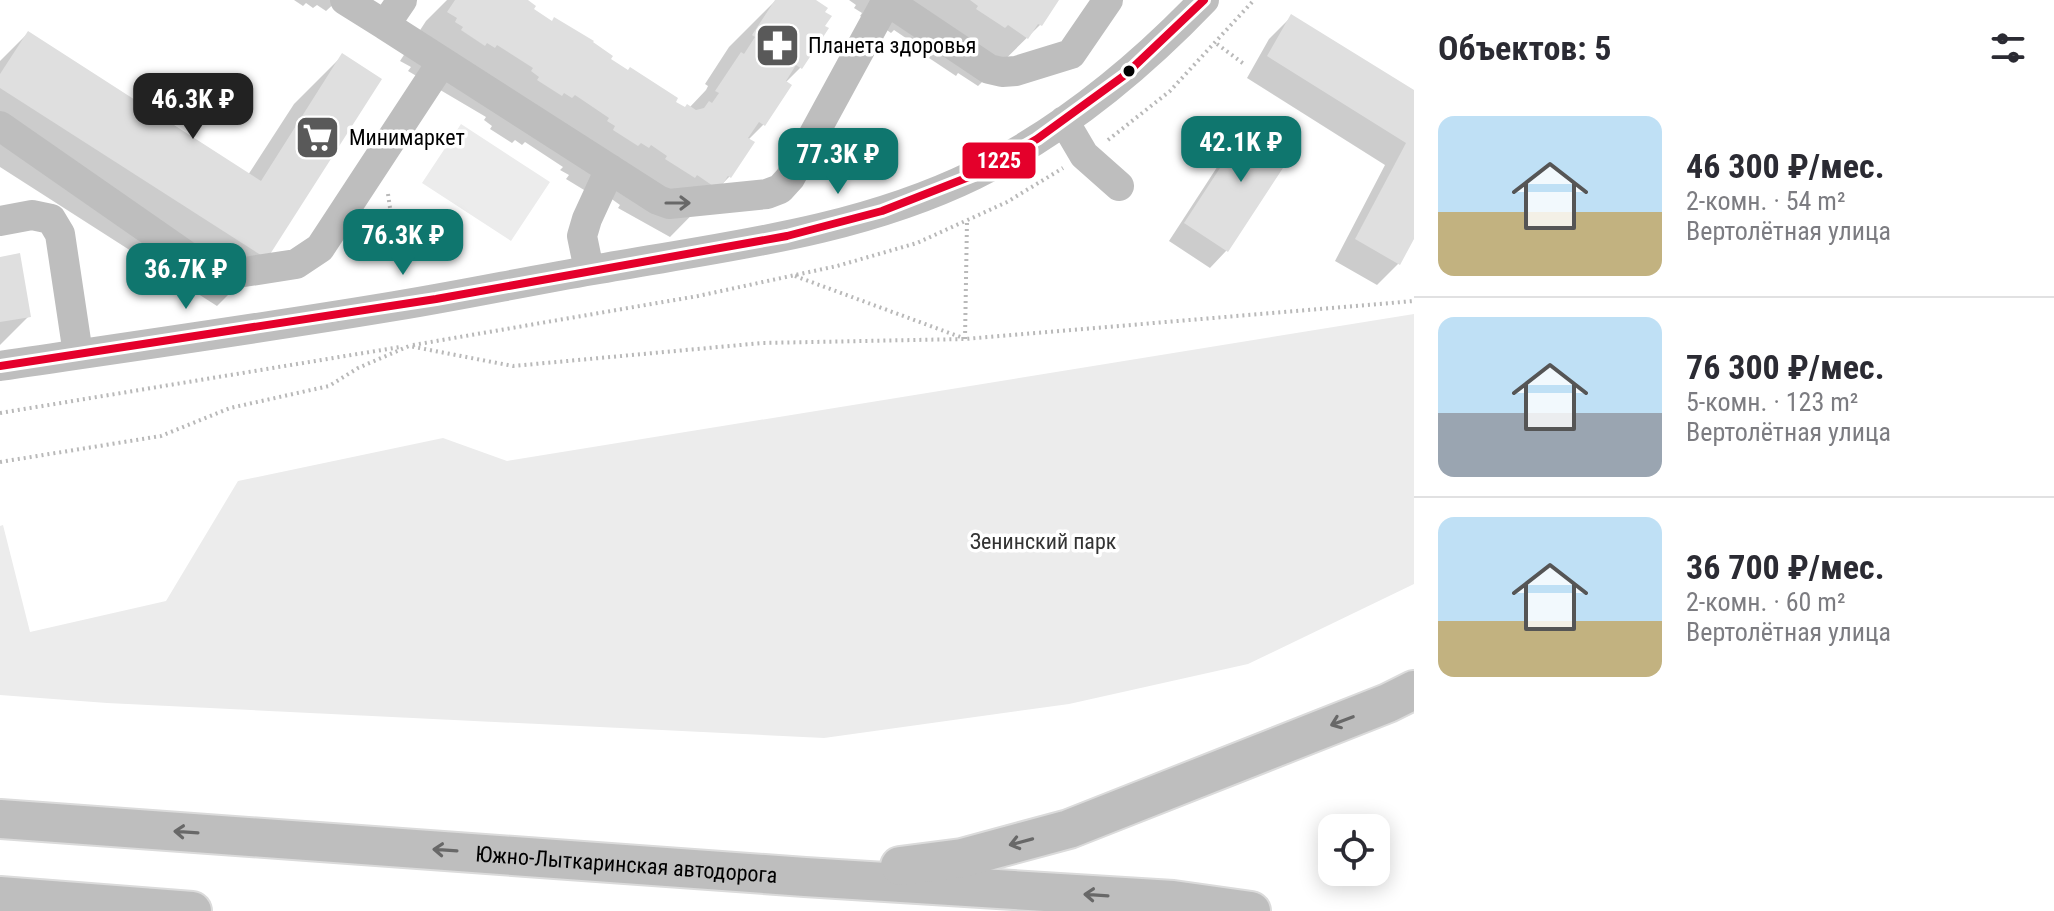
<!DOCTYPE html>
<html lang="ru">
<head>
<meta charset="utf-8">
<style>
	:root { --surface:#fff; --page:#f2f2f3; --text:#2b2b33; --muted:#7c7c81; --line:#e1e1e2; --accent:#0f766e }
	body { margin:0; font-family:"Roboto Condensed",sans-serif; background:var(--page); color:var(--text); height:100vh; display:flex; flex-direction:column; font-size:30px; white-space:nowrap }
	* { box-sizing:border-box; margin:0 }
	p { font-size:26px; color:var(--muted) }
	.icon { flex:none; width:44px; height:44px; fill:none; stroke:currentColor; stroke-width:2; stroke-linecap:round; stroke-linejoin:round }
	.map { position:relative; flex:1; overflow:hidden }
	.panel { display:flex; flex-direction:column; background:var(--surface); width:640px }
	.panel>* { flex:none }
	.buttons { position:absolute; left:1318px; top:814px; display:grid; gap:16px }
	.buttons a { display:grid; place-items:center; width:72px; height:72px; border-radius:16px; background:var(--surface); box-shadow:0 4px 20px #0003; font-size:40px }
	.price { position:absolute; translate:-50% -68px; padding:0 18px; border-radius:16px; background:var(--accent); color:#fff; font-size:26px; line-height:52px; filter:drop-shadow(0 2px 4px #0008) }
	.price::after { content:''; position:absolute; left:50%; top:48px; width:24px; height:18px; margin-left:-12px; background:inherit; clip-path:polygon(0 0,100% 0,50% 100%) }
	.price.selected { background:#222; color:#fff }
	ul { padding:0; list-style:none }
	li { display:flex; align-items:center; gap:24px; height:200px; padding:0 24px }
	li+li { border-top:2px solid var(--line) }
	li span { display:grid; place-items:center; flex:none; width:224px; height:160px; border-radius:16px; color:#555 }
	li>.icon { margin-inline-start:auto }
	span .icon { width:96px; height:96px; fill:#fffc; stroke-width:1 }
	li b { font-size:34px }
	h2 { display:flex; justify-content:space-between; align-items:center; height:96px; padding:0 24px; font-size:34px }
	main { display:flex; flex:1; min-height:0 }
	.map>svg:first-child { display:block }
	.green { fill:#ececec }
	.shadow { fill:#0003 }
	.building { fill:#dfdfdf }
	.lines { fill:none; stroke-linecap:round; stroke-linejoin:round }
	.major-casing { stroke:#dbdbdb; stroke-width:42 }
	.path { stroke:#b9b9b9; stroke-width:4; stroke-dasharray:2 4; stroke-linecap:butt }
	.minor { stroke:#bebebe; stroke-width:30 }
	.major { stroke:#bebebe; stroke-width:38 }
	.bus-1-casing { stroke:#fff; stroke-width:14 }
	.bus-1 { stroke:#e4002b; stroke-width:8 }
	.oneway { stroke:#686868 }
	.bus-dot { fill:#000; stroke:#fff; stroke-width:3 }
	.labels { text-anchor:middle; stroke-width:7; stroke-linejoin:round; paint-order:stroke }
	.poi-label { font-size:22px; fill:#000; stroke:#fff; text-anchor:start }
	.park-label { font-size:22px; fill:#333; stroke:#fff }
	.street-label { font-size:22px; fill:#000; stroke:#fff }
	.line-badge { stroke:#fff; stroke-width:3 }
	.badge-label { font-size:22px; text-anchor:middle; font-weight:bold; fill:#fff }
</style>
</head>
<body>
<main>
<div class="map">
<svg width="1414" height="911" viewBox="0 0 1414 911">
	<rect width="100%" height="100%" fill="#fff"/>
	<path class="green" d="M461 124 550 182 511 241 422 183Z
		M1414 314V584L1248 664 1069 704 824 738 107 703 0 695V526L3 525 30 632 166 601 238 481 443 438 507 461Z"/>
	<path class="shadow" d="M294 0H338L326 11 317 5 313 8 306 3 303 6Z
		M447 0H524L531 10 684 109 689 108 706 90 708 86 705 84 729 47 776 0H813L800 68 785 83 789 85 763 125 748 140 730 176 670 237 618 208 620 205 602 192 589 193 566 179 569 175 560 170 563 167 525 142 522 145 515 140 512 143 490 129 492 126 484 120 486 117 408 71 411 67 400 61 426 21Z
		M849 0H1057L1040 25 978 86 958 73 956 76 929 58 931 55 894 30 891 33 884 28 881 30 860 16 862 13 854 8 856 5Z
		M1291 17 1414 92V235L1399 263 1377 285 1335 261 1385 165 1247 78 1269 39Z
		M28 33 248 175 294 104 342 56 265 258 217 306 0 167V61Z
		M1254 119 1295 146 1226 251 1210 268 1169 241 1238 135Z
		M0 259 29 316 0 345Z"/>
	<path class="building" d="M455 0H528L536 6 534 9 552 21 554 17 594 41 593 42 613 56 611 59 628 70 630 67 678 98 676 102 685 107 687 104 696 110 704 108 709 101 712 103 719 93 715 91 741 52 744 54 755 37 752 35 775 0H816L828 8 825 12 832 16 825 26 829 28 802 69 796 65 786 81 792 85 765 126 759 122 748 138 755 142 731 178 728 176 719 190 697 175 695 178 665 159 667 156 651 145 649 148 641 143 638 146 613 130 615 126 607 121 609 118 575 95 572 98 564 93 562 96 537 80 539 77 531 71 533 68 497 45 495 48 487 43 485 46 461 30 463 27 455 22 457 18 447 12Z
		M970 0H1059L1042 26 1038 24 1028 39 1008 25 1005 28 976 9 978 6Z
		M1291 14 1414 90V239L1400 265 1355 239 1406 143 1267 56Z
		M28 31 261 181 342 53 382 79 267 259 0 88V74Z
		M1254 116 1298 145 1228 252 1184 223Z
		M20 253 31 317 0 322V257Z"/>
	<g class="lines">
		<defs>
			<g id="major">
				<path id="s1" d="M0 819 805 877 1173 900 1251 911"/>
				<path d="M900 866 962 858 1069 829 1388 703 1414 690"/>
				<path d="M0 896 192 911"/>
			</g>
		</defs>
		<use href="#major" class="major-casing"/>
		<path class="path" d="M1217 44 1244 64
			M1108 140 1170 91 1254 0
			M388 194 398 263
			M358 235 396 251
			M795 276 963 338
			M965 339 967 221
			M413 345 698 296 837 266 917 243 1007 202 1063 168
			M0 413 400 347
			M0 462 161 436 230 408 329 386 358 368 409 346 513 366 762 343 965 339 1414 301"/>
		<path class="minor" d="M345 0 385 25
			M402 0 385 25 658 200 669 204 767 194 780 189 790 178 887 0
			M886 0 989 69 1002 72 1016 71 1071 54 1108 0
			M1064 121 1084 155 1119 186
			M0 126 207 270 231 274 296 264 320 248 442 62
			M0 221 32 215 51 219 60 234 78 354
			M589 270 582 236 587 219 610 169
			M0 366C128 347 256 329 383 308 453 297 523 282 593 270 721 247 855 233 974 175 1061 132 1137 70 1204 0"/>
		<use href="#major" class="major"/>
		<defs>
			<path id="bus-1" d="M0 366 436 299 787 236 882 211 974 175 1037 139 1125 75 1204 0"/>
		</defs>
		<use href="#bus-1" class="bus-1-casing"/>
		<use href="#bus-1" class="bus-1"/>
	</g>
	<defs><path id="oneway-shaft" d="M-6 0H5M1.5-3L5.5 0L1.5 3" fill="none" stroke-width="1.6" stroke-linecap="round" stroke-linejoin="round" transform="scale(2)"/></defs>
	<g class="oneway">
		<use href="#oneway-shaft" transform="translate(678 203)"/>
		<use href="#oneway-shaft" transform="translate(1342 721) rotate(159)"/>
		<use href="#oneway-shaft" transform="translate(186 832) rotate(-176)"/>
		<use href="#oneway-shaft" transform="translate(1021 842) rotate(165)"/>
		<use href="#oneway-shaft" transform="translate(445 850) rotate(-176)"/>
		<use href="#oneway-shaft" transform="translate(1096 895) rotate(-176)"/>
	</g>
	<defs>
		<symbol id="pharmacy-square" viewBox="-11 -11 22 22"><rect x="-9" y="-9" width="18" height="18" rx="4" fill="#595959" stroke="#fff"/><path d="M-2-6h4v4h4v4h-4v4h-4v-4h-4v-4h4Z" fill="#fff"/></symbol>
		<symbol id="supermarket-square" viewBox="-11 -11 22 22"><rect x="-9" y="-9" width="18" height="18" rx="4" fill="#595959" stroke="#fff"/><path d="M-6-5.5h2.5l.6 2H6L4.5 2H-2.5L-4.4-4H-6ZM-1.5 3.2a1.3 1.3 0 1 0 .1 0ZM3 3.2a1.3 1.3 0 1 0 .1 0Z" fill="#fff"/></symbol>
	</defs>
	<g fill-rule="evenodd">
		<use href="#pharmacy-square" x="752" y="20" width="51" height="51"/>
		<use href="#supermarket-square" x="292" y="112" width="51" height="51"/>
	</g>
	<circle class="bus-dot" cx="1129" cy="71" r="7"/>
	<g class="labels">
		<g class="poi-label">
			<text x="808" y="53">Планета здоровья</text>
			<text x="349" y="145">Минимаркет</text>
		</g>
		<g class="park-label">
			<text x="1043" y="549">Зенинский парк</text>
		</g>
		<g class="street-label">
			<text dy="8" stroke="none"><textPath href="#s1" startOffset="628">Южно-Лыткаринская автодорога</textPath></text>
		</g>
	</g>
	<rect class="line-badge" x="961" y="141" width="76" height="39" rx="8" fill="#e4002b"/>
	<g class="badge-label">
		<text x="999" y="168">1225</text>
	</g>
</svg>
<div class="buttons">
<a><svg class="icon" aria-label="locate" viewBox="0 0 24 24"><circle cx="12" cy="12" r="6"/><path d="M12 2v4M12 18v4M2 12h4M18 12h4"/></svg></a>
</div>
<b class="price selected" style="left:193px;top:141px">46.3K ₽</b>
<b class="price" style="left:1241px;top:184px">42.1K ₽</b>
<b class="price" style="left:838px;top:196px">77.3K ₽</b>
<b class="price" style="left:403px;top:277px">76.3K ₽</b>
<b class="price" style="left:186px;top:311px">36.7K ₽</b>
</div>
<section class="panel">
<h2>Объектов: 5<svg class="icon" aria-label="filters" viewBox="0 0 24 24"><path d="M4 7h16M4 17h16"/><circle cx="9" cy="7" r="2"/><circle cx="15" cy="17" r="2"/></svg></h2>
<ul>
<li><span style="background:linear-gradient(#bfe0f5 60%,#c2b280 0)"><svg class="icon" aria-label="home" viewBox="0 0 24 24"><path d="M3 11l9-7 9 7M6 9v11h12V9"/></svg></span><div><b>46 300 ₽/мес.</b><p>2-комн. · 54 m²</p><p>Вертолётная улица</p></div></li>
<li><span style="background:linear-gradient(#bfe0f5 60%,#9aa5b1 0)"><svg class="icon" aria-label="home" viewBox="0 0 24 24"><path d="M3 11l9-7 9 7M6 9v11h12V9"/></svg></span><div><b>76 300 ₽/мес.</b><p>5-комн. · 123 m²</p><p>Вертолётная улица</p></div></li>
<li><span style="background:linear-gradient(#bfe0f5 65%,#c2b280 0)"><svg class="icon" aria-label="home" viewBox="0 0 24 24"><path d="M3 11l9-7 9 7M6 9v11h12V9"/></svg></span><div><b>36 700 ₽/мес.</b><p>2-комн. · 60 m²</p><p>Вертолётная улица</p></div></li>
</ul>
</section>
</main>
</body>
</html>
